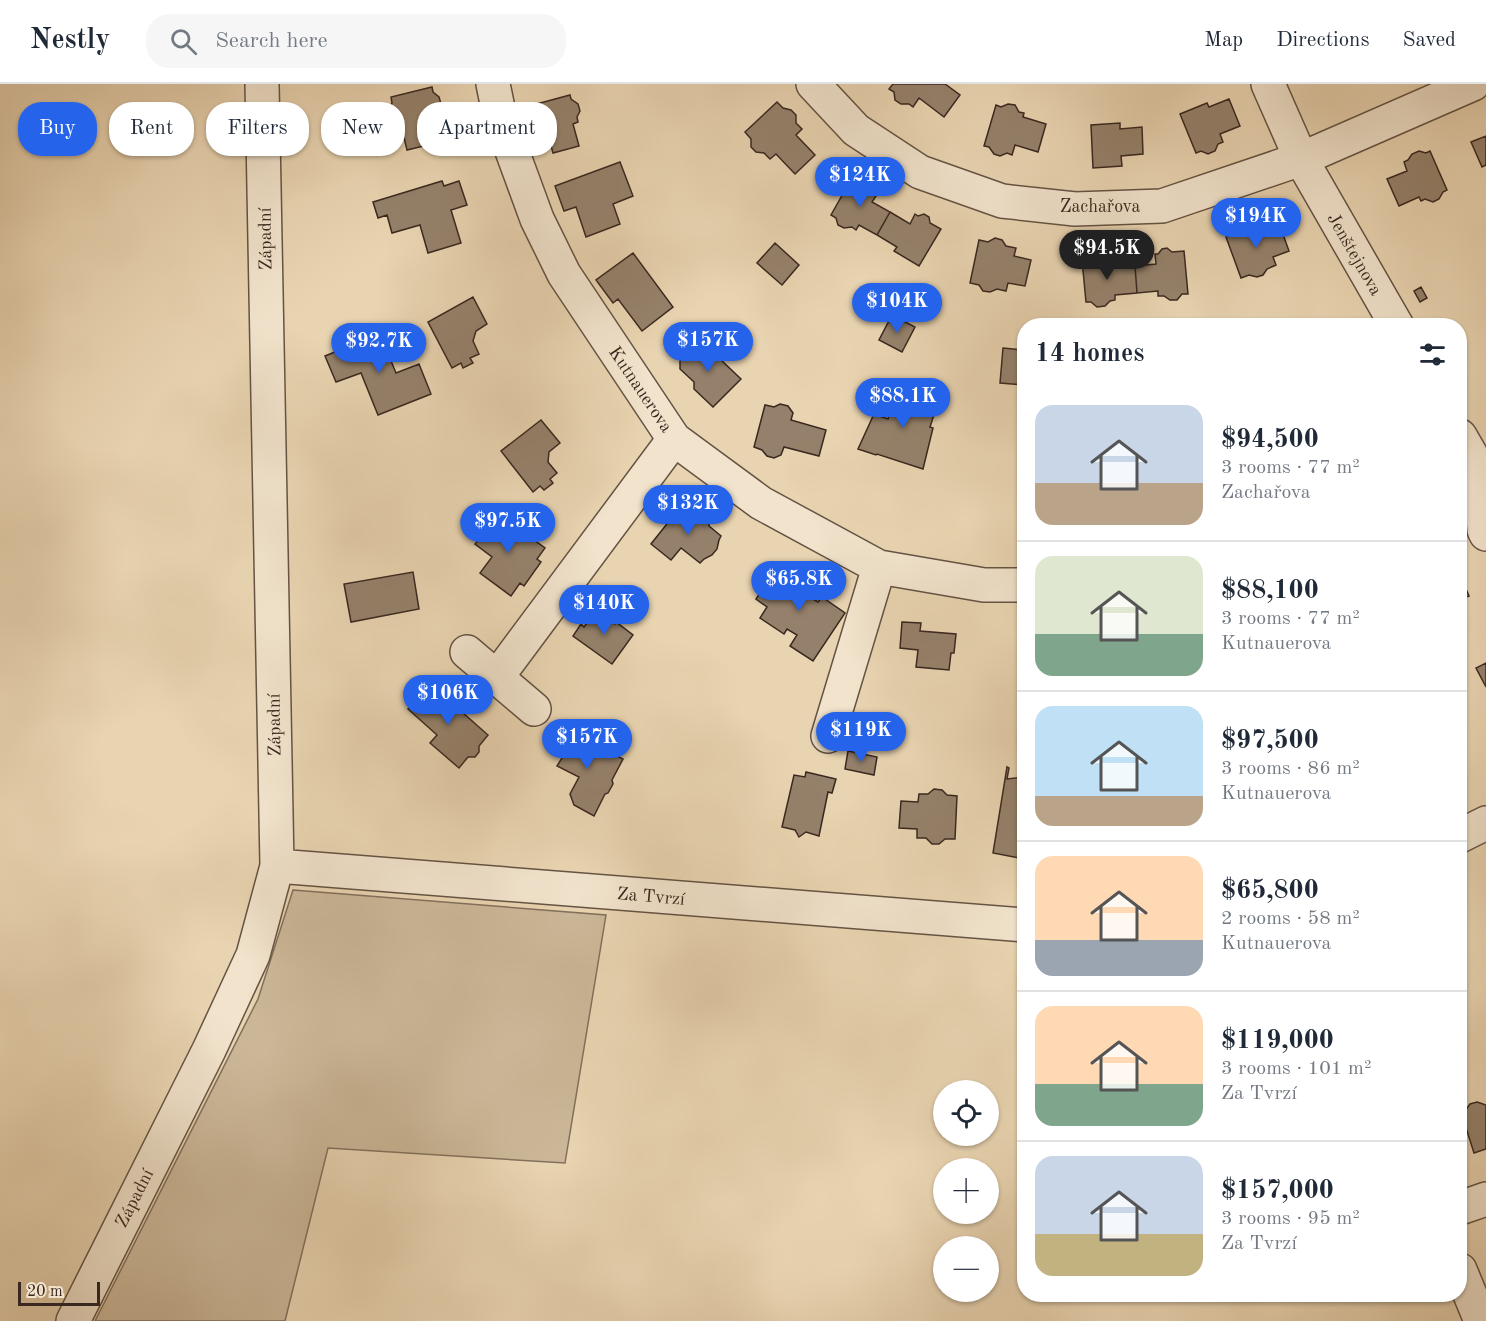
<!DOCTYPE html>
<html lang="en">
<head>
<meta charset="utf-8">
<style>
	:root { --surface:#fff; --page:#f6f6f7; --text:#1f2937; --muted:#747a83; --line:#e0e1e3; --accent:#2563eb }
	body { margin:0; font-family:"Old Standard TT",serif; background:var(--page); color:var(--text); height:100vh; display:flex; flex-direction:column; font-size:22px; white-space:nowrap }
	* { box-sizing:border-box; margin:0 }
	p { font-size:20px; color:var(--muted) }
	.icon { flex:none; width:33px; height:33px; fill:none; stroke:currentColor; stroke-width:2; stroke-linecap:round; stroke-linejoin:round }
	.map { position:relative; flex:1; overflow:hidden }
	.side { position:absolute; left:1017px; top:234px; width:450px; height:984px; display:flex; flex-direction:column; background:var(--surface); border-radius:24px; box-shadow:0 2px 4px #0004 }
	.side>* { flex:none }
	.guide { position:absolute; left:18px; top:18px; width:570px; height:54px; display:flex; gap:12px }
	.buttons { position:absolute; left:933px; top:996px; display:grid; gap:12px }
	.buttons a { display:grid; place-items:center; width:66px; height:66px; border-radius:50%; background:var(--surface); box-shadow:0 2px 4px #0004; font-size:30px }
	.scale { position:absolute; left:18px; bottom:15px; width:82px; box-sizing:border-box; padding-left:6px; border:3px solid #392820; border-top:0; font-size:16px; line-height:21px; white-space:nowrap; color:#392820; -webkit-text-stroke:4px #f1e3cc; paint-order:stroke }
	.price { position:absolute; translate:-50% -51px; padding:0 14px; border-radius:21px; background:var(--accent); color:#fff; font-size:20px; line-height:39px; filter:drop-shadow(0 2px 3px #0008) }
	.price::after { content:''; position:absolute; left:50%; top:36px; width:18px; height:14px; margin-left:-9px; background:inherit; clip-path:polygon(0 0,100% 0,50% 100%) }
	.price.active { background:#222; color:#fff }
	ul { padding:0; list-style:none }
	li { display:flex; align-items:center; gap:18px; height:150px; padding:0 18px }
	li+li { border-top:2px solid var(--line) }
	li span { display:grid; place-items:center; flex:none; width:168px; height:120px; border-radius:18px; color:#555 }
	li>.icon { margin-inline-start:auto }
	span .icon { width:72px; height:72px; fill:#fffc; stroke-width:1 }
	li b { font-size:26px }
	h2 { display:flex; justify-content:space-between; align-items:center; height:72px; padding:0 18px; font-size:26px }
	.chip { padding:0 21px; border-radius:24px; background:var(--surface); box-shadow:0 2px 4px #0004; font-size:21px; line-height:54px }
	.chip.active { background:var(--accent); color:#fff }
	header { display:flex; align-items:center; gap:36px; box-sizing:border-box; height:84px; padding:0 30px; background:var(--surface); border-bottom:2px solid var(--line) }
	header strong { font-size:28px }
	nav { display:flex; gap:33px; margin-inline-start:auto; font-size:21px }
	.search { width:420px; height:54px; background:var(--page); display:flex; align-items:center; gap:15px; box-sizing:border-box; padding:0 21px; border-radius:24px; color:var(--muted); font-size:22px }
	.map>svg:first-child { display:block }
	.green { fill:#cbb798; stroke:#82705c; stroke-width:1.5 }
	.building { fill:#95816b; stroke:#392820; stroke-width:1.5 }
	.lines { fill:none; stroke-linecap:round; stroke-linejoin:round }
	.minor-casing { stroke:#655344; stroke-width:36 }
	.minor { stroke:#f1e3cc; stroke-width:33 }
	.labels { text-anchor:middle; stroke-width:4.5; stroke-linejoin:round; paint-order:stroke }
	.street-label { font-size:18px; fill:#392820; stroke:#f1e3cc }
</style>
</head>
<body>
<header>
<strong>Nestly</strong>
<div class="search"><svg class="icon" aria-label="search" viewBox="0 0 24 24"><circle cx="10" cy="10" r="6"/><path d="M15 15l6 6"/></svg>Search here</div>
<nav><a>Map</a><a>Directions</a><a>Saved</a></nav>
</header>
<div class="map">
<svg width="1486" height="1237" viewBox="0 0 1486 1237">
	<rect width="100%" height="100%" fill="#e9d4b1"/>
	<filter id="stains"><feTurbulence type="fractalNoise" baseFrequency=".00333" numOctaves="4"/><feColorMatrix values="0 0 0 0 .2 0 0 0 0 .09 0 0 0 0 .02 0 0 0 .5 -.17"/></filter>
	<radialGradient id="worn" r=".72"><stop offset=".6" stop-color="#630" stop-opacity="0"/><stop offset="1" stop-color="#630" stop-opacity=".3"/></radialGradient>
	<path class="green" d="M293 806 606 831 565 1079 328 1064 285 1237H95L258 915Z"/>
	<path class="building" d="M893 0H945L960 11 944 33 919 14 913 23 909 20H901L895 16 894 8 889 5Z
		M432 3 433 8 439 13 441 20 438 27 439 32 430 34 436 59 407 66 401 41 397 42 396 37 390 32 388 25 392 19 391 13Z
		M570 11 571 15 578 20 580 27 577 33 578 38 573 40 579 62 553 69 547 47 537 50 536 47 531 44 530 38 532 33 529 22Z
		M1229 15 1240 42 1220 50 1223 58 1218 60 1215 67 1208 70 1201 67 1196 69 1180 30 1207 19 1209 23Z
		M777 18 783 24 791 26 796 31V39L802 45 796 51 815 71 795 90 776 70 770 75 764 69 756 68 751 63V55L745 48Z
		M1008 20 1015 21 1019 28 1024 29 1023 33 1046 40 1038 68 1015 61 1012 71 1007 69 1000 72 994 70 989 63 984 62 996 21 1001 23Z
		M1120 39V45L1142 43 1143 70 1121 72 1122 82 1093 84 1091 41Z
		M1486 52V81L1482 83 1471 58Z
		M1419 67 1426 69 1430 67 1447 106 1443 108 1439 115 1433 118 1425 115 1421 117 1419 113 1399 122 1387 95 1407 87 1404 78 1408 76 1412 70Z
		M620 78 633 112 613 120 620 140 586 153 576 123 564 127 555 102Z
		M852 94 863 100 868 99 873 102 874 107 878 109 872 118 890 128 877 151 859 141 856 146 852 143 844 144 838 141 836 134 831 131Z
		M442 97 444 102 459 97 467 121 451 126 461 159 428 169 420 141 392 149 387 131 378 134 373 118Z
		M890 128 910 140 915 130 918 132 924 130 929 133 930 139 941 145 919 182 894 167 897 163 877 151Z
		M1245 140 1252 143 1261 140 1264 148 1280 142 1289 167 1273 173 1276 181 1267 185 1263 191 1257 193 1249 191 1241 194 1226 153 1234 149 1238 143Z
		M995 154 1002 156 1006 162 1016 164 1014 172 1031 176 1025 202 1008 199 1006 207 997 205 990 208 983 207 979 201 970 199 979 156 988 158Z
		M775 159 799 181 782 201 757 179Z
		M1167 164 1172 168 1184 167 1188 210H1182L1177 216H1170L1164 212H1158V207L1137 209 1135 182 1156 180 1155 170H1158L1162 165Z
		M633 169 673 223 642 247 618 215 613 219 596 196Z
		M1103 170 1108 174 1111 173 1112 184 1135 182 1137 209 1115 211V216L1110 217 1105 222 1097 223 1091 218H1086L1082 176 1094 175 1098 171Z
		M1421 203 1427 214 1420 218 1414 207Z
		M473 213 487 240 476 247 473 257 479 270 470 274 473 279 463 284 461 279 452 284 428 238Z
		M892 231 915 243 902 268 879 256Z
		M380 250 396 289 419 280 431 310 378 331 361 289 336 298 325 272Z
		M700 256 741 295 713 323 694 305V298L680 285V277L684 273 686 266 693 264Z
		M1003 264 1024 266V301L1000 299Z
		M898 302 939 315 930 343 933 344 923 385 877 370 876 371 858 365 874 330 888 335Z
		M780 320 788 322 793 329 791 336 826 346 819 372 784 363 781 371 774 374 767 372 762 366 754 363 765 321 774 323Z
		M541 336 560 359 549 368 548 378 557 389 550 395 553 399 544 406 540 402 533 408 501 367Z
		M682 421 693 430 694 428H702L709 434V442L721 452 719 456 717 465 712 471 704 475 700 479 681 464 671 476 651 460Z
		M498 430 545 464 537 475 541 478 524 502 520 499 511 512 480 489 492 473 475 460 479 455V446L485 438 494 434Z
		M777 483 789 490 792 485 816 501 808 512 818 518 822 513 845 529 813 577 790 562 797 551 787 545 784 550 760 534 767 523 756 515Z
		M413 488 419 525 351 538 344 500Z
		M1460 491 1469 512 1463 514 1460 520Z
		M597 525 609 533 607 535 615 540 616 538 633 551 612 580 573 552 581 540 584 543Z
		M902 538 921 539 920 547 956 550 954 569H951L949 586 916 583 918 566 900 564Z
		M1486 579V603L1476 584Z
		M430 599 449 616 450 615 463 626 462 628 488 651 479 662V668L475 673H468L459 684 430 659 437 651 408 625Z
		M566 645 623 675 612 696 613 700 608 709 605 710 594 732 574 721 570 710 579 693 557 682 562 674 554 669Z
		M848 667 877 673 874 691 845 685Z
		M1007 683 1009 684 1007 695 1024 693V728L1022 771H1024V775L993 769Z
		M806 688 836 695 832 709 828 708 819 752 806 748 799 753 795 746 782 743 794 691 805 693Z
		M934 705 942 706 947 711 957 712 955 755H945L939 760H932L926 754H917V745L899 744 901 717 918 718 919 710H928Z
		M1477 1018 1486 1021V1065L1474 1069 1461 1028 1465 1027 1470 1020Z"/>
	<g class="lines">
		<defs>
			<path id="minor" d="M493 0 500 34 537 135 564 190 674 355 761 419 879 483 984 501H1024
				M813 0 856 46 920 88 1002 117 1075 125 1162 122 1301 75 1473 0
				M1268 0 1301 75 1397 242
				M1460 352 1479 385 1484 446 1486 450
				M467 568 534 625
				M497 593 674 355
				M828 652 879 483
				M1460 752 1486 739
				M277 782 1024 841
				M1460 1124 1486 1115
				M1460 1186 1481 1237
				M73 1237 209 966 253 871 277 782 262 0"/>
		</defs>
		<use href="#minor" class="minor-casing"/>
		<use href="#minor" class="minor"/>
	</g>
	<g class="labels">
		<g class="street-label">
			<text x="1100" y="128">Zachařova</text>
			<text transform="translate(265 155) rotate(-91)" y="6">Západní</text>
			<text transform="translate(1355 170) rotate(60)" y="6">Jenštejnova</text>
			<text transform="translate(641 305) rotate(56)" y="6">Kutnauerova</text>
			<text transform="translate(274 641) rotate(-91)" y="6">Západní</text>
			<text transform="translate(651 812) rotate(5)" y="6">Za Tvrzí</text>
			<text transform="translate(134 1114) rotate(-63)" y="6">Západní</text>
		</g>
	</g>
	<rect width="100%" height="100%" filter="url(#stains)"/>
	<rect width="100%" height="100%" fill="url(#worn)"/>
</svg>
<div class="buttons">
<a><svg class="icon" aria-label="locate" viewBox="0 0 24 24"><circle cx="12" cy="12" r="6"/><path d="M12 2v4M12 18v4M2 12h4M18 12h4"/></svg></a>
<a>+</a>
<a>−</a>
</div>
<div class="scale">20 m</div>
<b class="price" style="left:860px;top:124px">$124K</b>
<b class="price" style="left:1256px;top:165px">$194K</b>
<b class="price active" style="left:1107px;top:197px">$94.5K</b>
<b class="price" style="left:897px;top:250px">$104K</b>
<b class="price" style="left:708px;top:289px">$157K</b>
<b class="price" style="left:379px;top:290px">$92.7K</b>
<b class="price" style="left:903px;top:345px">$88.1K</b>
<b class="price" style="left:688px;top:452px">$132K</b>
<b class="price" style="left:508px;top:470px">$97.5K</b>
<b class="price" style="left:799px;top:528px">$65.8K</b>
<b class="price" style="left:604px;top:552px">$140K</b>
<b class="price" style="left:448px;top:642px">$106K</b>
<b class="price" style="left:861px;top:679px">$119K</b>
<b class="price" style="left:587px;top:686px">$157K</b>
<div class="guide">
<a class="chip active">Buy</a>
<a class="chip">Rent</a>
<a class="chip">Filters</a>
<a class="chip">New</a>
<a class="chip">Apartment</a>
</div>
<section class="side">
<h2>14 homes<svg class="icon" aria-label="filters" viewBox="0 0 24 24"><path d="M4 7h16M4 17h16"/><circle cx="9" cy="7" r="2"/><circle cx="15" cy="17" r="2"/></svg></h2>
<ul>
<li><span style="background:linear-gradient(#c9d6e8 65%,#b9a48a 0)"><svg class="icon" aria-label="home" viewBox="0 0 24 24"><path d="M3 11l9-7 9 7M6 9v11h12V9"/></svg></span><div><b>$94,500</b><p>3 rooms · 77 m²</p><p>Zachařova</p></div></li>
<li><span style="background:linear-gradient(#dfe7d0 65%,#7fa58c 0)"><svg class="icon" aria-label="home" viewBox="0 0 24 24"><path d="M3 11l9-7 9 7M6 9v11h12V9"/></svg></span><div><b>$88,100</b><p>3 rooms · 77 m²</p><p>Kutnauerova</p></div></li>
<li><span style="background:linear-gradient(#bfe0f5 75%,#b9a48a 0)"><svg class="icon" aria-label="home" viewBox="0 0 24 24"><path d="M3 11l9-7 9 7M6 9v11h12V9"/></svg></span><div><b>$97,500</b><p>3 rooms · 86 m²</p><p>Kutnauerova</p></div></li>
<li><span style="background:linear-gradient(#ffd9b3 70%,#9aa5b1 0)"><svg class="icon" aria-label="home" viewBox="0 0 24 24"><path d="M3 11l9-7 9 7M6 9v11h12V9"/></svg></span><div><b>$65,800</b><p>2 rooms · 58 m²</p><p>Kutnauerova</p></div></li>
<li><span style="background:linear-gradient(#ffd9b3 65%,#7fa58c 0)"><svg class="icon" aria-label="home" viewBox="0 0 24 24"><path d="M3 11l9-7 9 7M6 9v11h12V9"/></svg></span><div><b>$119,000</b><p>3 rooms · 101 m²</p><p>Za Tvrzí</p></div></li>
<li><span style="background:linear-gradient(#c9d6e8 65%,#c2b280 0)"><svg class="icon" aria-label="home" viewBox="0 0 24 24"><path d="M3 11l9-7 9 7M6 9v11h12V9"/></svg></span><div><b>$157,000</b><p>3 rooms · 95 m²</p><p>Za Tvrzí</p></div></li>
</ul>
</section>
</div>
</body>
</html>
